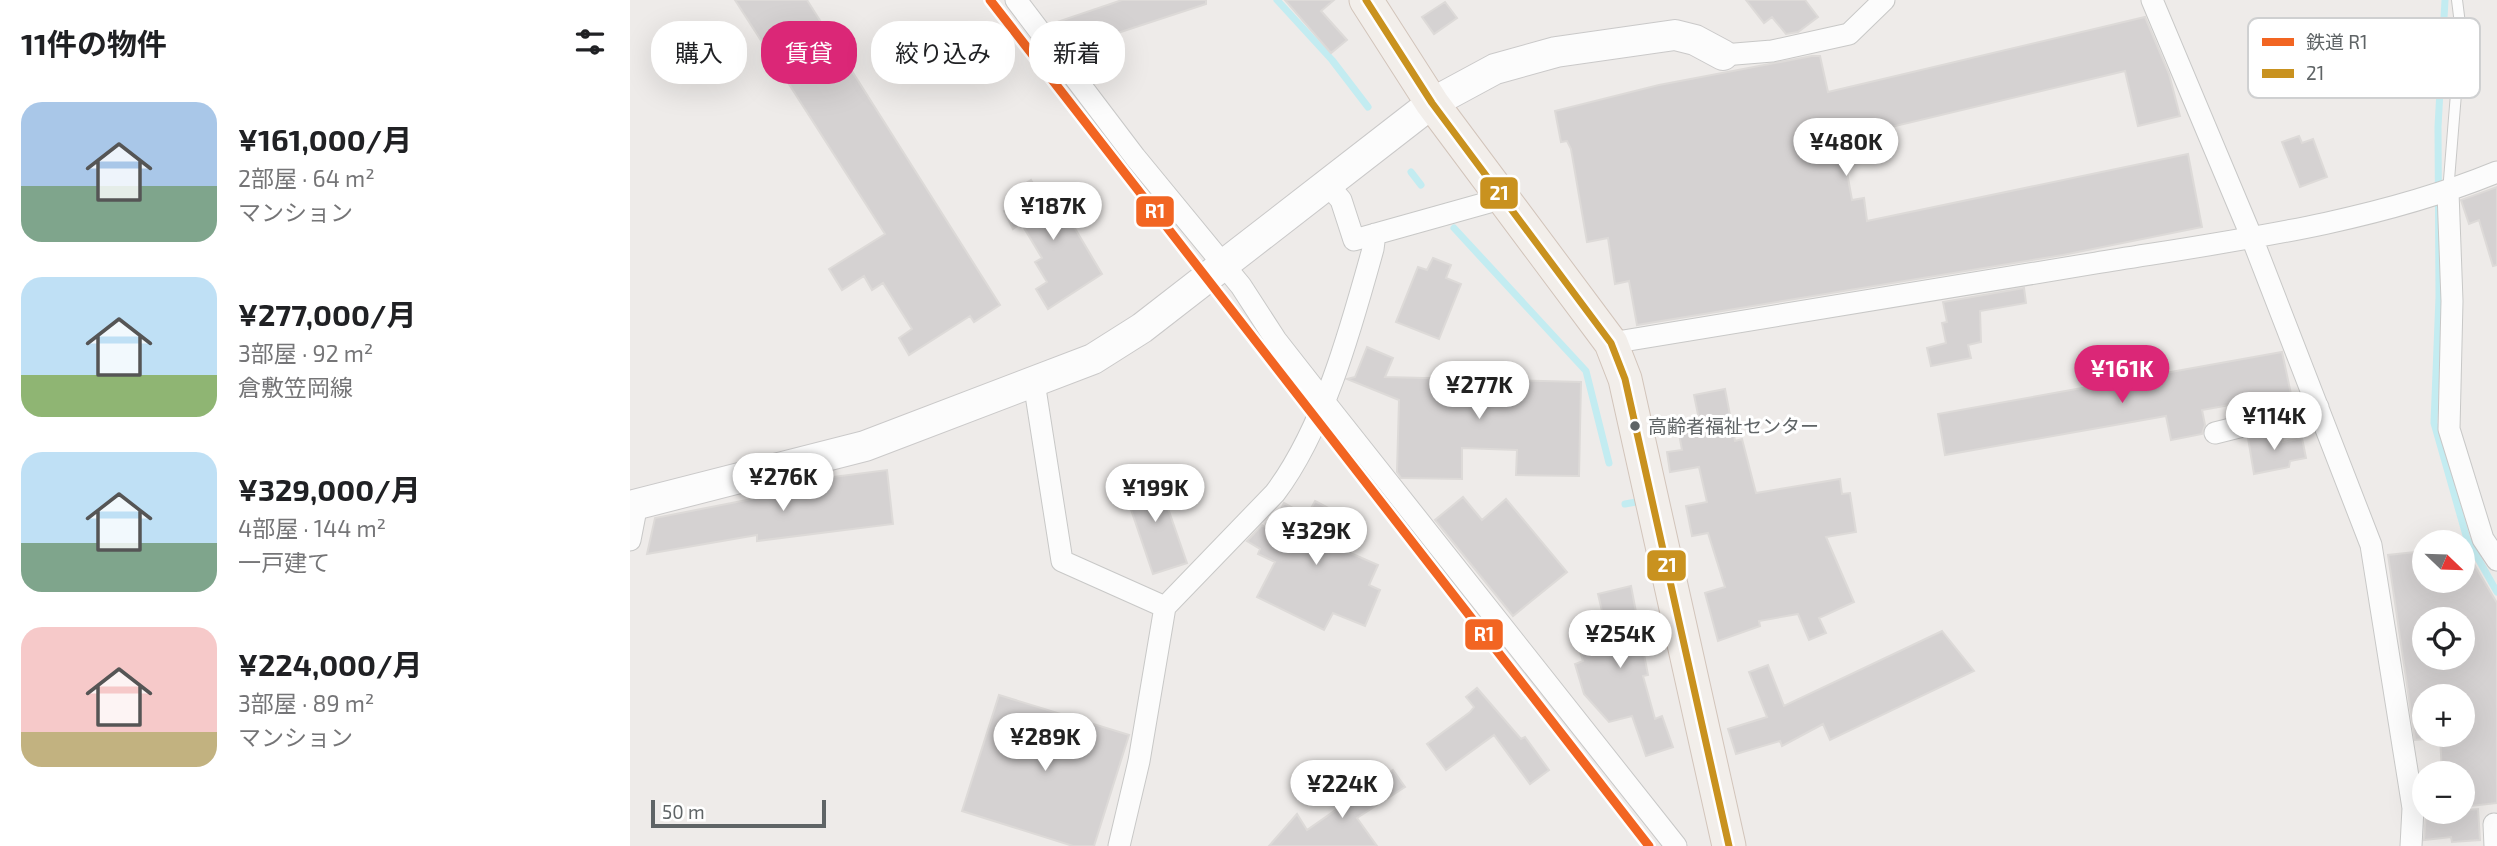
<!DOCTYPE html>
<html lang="ja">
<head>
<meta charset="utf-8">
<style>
	:root { --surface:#fff; --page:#f6f6f6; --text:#202124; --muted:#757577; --accent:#db2777 }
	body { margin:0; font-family:"Exo 2","Noto Sans JP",sans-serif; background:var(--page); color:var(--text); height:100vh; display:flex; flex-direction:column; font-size:26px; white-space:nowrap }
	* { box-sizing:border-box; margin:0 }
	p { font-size:23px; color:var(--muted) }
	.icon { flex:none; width:38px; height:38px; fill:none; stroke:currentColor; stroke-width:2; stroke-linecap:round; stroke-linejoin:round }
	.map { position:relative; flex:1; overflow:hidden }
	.details { display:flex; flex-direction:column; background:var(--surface); width:630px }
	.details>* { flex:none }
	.hud { position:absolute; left:21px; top:21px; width:665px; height:63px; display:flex; gap:14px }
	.needle { width:46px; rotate:113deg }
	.fabs { position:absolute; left:1782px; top:530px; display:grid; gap:14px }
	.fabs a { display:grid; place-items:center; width:63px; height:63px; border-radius:50%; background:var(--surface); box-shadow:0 7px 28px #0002; font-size:35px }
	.scale { position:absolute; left:21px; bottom:18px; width:175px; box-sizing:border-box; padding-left:7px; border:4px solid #5f6466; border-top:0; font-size:19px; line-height:24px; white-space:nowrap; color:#5f6466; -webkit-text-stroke:5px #fff; paint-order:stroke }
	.price { position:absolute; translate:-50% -60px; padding:0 16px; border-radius:24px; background:#fff; color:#222; font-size:23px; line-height:46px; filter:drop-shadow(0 2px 4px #0008) }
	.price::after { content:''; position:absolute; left:50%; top:42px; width:21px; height:16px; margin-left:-10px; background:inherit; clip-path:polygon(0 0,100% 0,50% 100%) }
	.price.on { background:var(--accent); color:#fff }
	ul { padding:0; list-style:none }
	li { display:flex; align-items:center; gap:21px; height:175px; padding:0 21px }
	li span { display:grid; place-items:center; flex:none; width:196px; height:140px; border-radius:21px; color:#555 }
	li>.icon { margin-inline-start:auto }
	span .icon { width:84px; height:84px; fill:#fffc; stroke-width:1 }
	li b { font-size:30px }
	h2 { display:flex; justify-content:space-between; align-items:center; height:84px; padding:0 21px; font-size:30px }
	.tag { padding:0 24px; border-radius:28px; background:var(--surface); box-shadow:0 7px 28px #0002; font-size:24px; line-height:63px }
	.tag.on { background:var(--accent); color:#fff }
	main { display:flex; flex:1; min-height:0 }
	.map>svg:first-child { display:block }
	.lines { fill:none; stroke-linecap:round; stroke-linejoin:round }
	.stream { stroke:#c3ecf1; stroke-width:7 }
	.building { fill:#d5d2d2; stroke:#dddad8; stroke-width:2; fill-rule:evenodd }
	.lane-casing { stroke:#c8c8c7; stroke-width:12 }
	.street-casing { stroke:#c8c8c7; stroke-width:23 }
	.secondary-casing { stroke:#cac9c9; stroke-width:32 }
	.primary-casing { stroke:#d2c4ba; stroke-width:35 }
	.lane { stroke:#fcfcfc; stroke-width:10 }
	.street { stroke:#fcfcfc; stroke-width:21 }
	.secondary { stroke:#fcfcfc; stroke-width:30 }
	.primary { stroke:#f2eeea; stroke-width:33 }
	.bus-1-casing { stroke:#fff; stroke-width:12 }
	.bus-1 { stroke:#c9921f; stroke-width:7 }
	.rail-1-casing { stroke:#fff; stroke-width:14 }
	.rail-1 { stroke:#f26522; stroke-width:9 }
	.bus-dot { fill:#5f6466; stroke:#fff; stroke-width:2.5 }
	.labels { text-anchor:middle; stroke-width:6; stroke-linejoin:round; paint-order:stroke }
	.bus-label { font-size:19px; fill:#5f6466; stroke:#fff; text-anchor:start }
	.key { fill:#fff; stroke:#cfd0d1; stroke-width:2 }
	.key-label { font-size:19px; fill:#5f6466 }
	.line-badge { stroke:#fff; stroke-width:2.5 }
	.badge-label { font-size:19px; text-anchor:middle; font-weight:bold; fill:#fff }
</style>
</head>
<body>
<main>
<section class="details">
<h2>11件の物件<svg class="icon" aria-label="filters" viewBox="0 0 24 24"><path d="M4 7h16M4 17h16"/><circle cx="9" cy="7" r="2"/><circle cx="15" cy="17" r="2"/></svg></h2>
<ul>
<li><span style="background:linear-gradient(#a9c7e8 60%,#7fa58c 0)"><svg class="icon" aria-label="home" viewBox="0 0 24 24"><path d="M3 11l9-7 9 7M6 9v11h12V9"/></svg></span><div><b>¥161,000/月</b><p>2部屋 · 64 m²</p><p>マンション</p></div></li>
<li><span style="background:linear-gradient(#bfe0f5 70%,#8fb573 0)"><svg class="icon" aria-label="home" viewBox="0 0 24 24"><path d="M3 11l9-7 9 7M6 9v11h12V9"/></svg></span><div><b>¥277,000/月</b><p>3部屋 · 92 m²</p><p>倉敷笠岡線</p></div></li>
<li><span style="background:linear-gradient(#bfe0f5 65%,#7fa58c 0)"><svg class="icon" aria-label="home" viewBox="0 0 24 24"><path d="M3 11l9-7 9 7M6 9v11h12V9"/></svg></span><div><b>¥329,000/月</b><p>4部屋 · 144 m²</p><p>一戸建て</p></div></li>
<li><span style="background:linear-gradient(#f6c9c9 75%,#c2b280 0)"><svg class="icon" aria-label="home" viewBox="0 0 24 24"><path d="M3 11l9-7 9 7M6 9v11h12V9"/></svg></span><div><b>¥224,000/月</b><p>3部屋 · 89 m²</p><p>マンション</p></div></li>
</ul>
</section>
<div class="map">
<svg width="1867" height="846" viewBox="0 0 1867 846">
	<rect width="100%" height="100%" fill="#eeebe9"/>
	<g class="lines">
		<path class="stream" d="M647 0 702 60 738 107
			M1815 0 1808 127 1809 297 1804 423 1837 539 1867 592
			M781 172 791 185
			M824 228 956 371 979 463
			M995 504 1006 502"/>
	</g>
	<path class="building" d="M105 0H177L370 305 344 322 340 316 279 355 269 338 282 329 253 283 242 290 234 276 212 290 199 269 255 234Z
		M492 0H576V4L439 49 427 22Z
		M655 0H704L691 11 717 40 701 53Z
		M1116 0H1175L1188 17 1168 32 1156 34 1142 17 1134 23Z
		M815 2 827 18 804 34 792 17Z
		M1515 17 1539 74 1550 116 1508 126 1495 71 1211 139 1222 200 1234 198 1237 221 1558 154 1572 227 1433 255 1007 325 999 281 985 284 978 238 957 242 941 149 937 141 931 142 925 111 1029 85 1182 56H1190L1198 92Z
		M1669 136 1672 143 1683 139 1697 177 1670 187 1652 142Z
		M401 180 408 192 419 185 421 189 425 187 430 196 427 198 472 274 418 309 406 289 417 282 405 262 412 258 391 223 383 229 374 211 386 206 379 194Z
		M1867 187V265L1863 266 1849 220 1839 224 1831 200Z
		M803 258 821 265 816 278 831 284 809 339 766 322 788 267 797 270Z
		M1394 288 1396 303 1350 311 1351 342 1338 345 1341 358 1301 366 1297 348 1316 343 1312 323 1317 322 1313 302Z
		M737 347 763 358 755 377 951 382 949 476 886 475 887 450 832 448V479L771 478 767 472 769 400 717 379 725 377Z
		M1652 352 1661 394 1645 397 1646 404 1613 413 1611 403 1572 410 1575 425 1572 434 1541 440 1536 416 1315 455 1308 414Z
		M1095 389 1105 441 1112 439 1126 493 1210 479 1212 494 1220 493 1226 532 1196 537 1224 602 1189 618 1196 633 1179 640 1168 614 1129 621 1130 626 1088 641 1075 593 1095 587 1078 533 1062 536 1056 506 1077 502 1069 467 1040 472 1037 452 1052 450 1049 434 1071 429 1064 395Z
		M1651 430 1653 442 1672 438 1676 458 1660 461 1659 467 1624 474 1618 438Z
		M257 470 263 524 127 541V535L17 554 25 518 122 499 121 493 164 482Z
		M526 474 557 563 523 574 493 486Z
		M833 497 852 520 876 499 937 572 883 616 805 520Z
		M685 501 731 525 718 552 748 565 739 585 750 590 735 626 703 613 694 630 627 597 645 562 628 554 630 549 617 541 632 525 640 530 654 503 677 516Z
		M1832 544 1867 603V803L1832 807V774H1812L1810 735H1832V696H1794V739L1785 740 1758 555 1794 551V581H1832ZM1794 620H1832V658H1794Z
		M1001 586 1018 675 1013 676 1025 719 1032 716 1043 747 1016 756 1002 716 979 722 954 694 945 664 953 661 944 634 975 624 968 594Z
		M1312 631 1344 671 1200 740 1193 724 1152 746 1150 741 1106 754 1098 729 1137 717 1119 672 1138 665 1154 706Z
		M847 688 891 739 895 737 919 770 900 784 864 735 816 770 797 744 840 712 844 707 836 697Z
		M369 695 499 735 464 846H443L332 811Z
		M763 770 775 787 727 818 747 846H639L667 814 677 830Z
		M1848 809 1850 840 1822 842 1821 837 1794 840 1796 813Z"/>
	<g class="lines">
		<defs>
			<path id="lane" d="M1818 192 1831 32 1827 0"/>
			<path id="street" d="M386 0 505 157 611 286 646 340 693 400 1046 846
				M1522 0 1622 238 1741 545 1783 808 1781 846
				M1093 55 1142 51 1219 34 1254 0
				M697 184 711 200 724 240 874 198
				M1818 192 1822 301 1819 429 1853 539 1867 560
				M981 343C1143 316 1305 290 1466 263 1601 241 1740 224 1867 172
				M404 382 432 561 535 607
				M1585 433 1688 407
				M0 540 7 504
				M1864 824 1865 846
				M489 846 509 761 535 607 645 493C694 428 721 328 743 249L745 234"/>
			<path id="secondary" d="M0 506 235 446 463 359 512 328 802 103 865 69 926 52 1045 35 1065 40 1093 55"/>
			<path id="primary" d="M736 0 802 103 981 343 995 379 1099 846"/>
		</defs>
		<use href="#lane" class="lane-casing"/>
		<use href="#street" class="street-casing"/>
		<use href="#secondary" class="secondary-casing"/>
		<use href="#primary" class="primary-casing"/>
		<use href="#lane" class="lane"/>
		<use href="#street" class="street"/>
		<use href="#secondary" class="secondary"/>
		<use href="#primary" class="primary"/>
		<defs>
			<path id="bus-1" d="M736 0 802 103 981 343 995 379 1099 846"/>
		</defs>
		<use href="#bus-1" class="bus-1-casing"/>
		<use href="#bus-1" class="bus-1"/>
		<defs>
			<path id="rail-1" d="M360 0 1019 846"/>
		</defs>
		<use href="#rail-1" class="rail-1-casing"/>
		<use href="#rail-1" class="rail-1"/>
	</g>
	<circle class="bus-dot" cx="1005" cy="426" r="6"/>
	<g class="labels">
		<g class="bus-label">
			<text x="1018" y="433">高齢者福祉センター</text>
		</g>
	</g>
	<rect x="1618" y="18" width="232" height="80" rx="10" class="key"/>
	<rect x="1632" y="38" width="32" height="8" fill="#f26522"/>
	<rect x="1632" y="69" width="32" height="9" fill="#c9921f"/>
	<g class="key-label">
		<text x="1676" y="49">鉄道 R1</text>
		<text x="1676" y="80">21</text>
	</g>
	<g class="line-badge">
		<rect x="849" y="176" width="40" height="34" rx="7" fill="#c9921f"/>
		<rect x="505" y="195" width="40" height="33" rx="7" fill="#f26522"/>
		<rect x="1016" y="549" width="41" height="33" rx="7" fill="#c9921f"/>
		<rect x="834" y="618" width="40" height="33" rx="7" fill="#f26522"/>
	</g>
	<g class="badge-label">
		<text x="869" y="200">21</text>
		<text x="525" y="218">R1</text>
		<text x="1037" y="572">21</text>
		<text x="854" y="641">R1</text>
	</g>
</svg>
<div class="fabs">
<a><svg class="needle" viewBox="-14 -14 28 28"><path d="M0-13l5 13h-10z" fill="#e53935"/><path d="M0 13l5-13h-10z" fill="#757577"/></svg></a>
<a><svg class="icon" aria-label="locate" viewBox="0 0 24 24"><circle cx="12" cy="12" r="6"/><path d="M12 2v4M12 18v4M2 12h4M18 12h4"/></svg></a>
<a>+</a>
<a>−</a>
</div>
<div class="scale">50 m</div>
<b class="price" style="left:1216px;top:178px">¥480K</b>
<b class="price" style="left:423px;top:242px">¥187K</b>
<b class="price on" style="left:1492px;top:405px">¥161K</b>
<b class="price" style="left:849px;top:421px">¥277K</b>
<b class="price" style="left:1644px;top:452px">¥114K</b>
<b class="price" style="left:153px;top:513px">¥276K</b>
<b class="price" style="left:525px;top:524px">¥199K</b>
<b class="price" style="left:686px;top:567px">¥329K</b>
<b class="price" style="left:990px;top:670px">¥254K</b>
<b class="price" style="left:415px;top:773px">¥289K</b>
<b class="price" style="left:712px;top:820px">¥224K</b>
<div class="hud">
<a class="tag">購入</a>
<a class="tag on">賃貸</a>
<a class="tag">絞り込み</a>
<a class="tag">新着</a>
</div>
</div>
</main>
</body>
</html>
